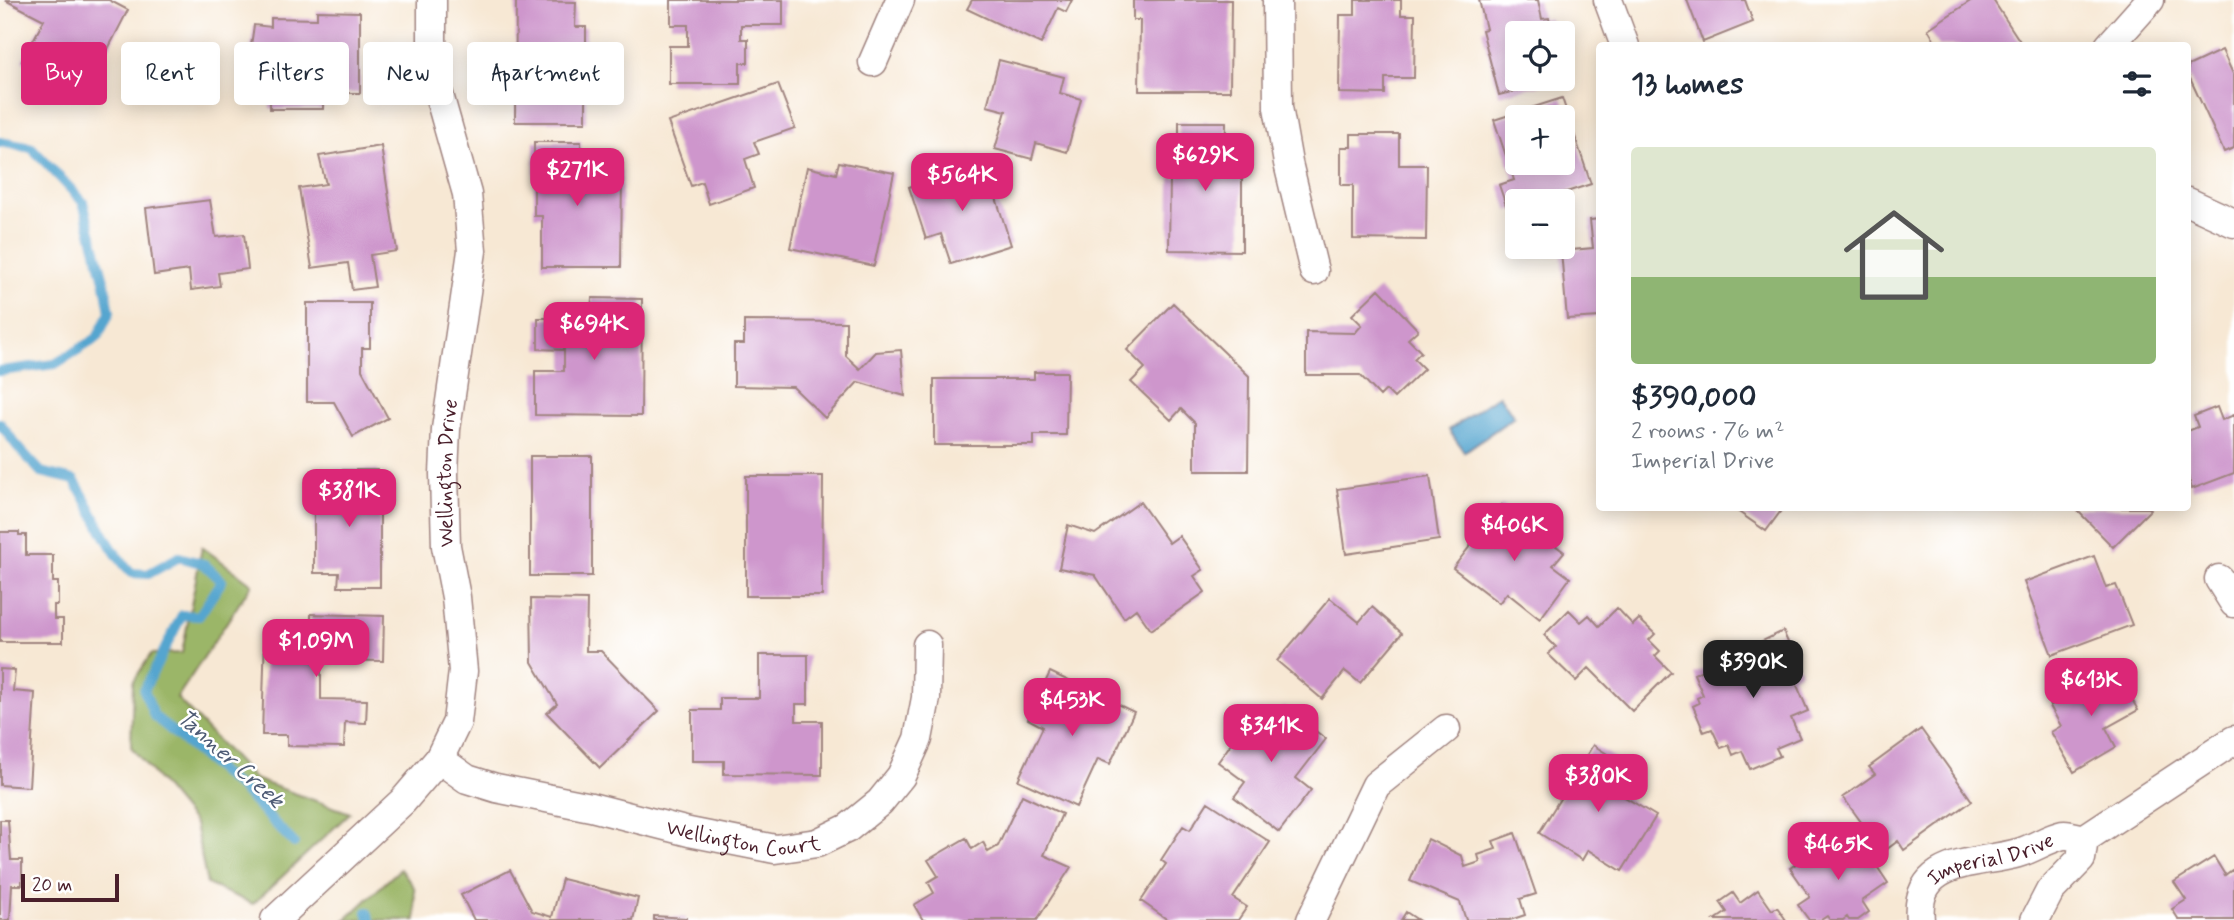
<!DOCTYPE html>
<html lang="en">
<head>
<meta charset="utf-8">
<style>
	:root { --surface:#fff; --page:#f6f6f7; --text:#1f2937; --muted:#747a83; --line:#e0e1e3; --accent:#db2777 }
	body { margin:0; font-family:Mynerve,sans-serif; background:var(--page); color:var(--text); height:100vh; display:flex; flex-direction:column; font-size:26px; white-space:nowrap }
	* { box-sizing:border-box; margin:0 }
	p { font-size:23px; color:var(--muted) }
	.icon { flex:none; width:38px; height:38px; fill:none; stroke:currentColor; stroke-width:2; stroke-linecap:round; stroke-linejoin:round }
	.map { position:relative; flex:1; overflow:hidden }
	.panel { position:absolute; left:1596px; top:42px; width:595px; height:469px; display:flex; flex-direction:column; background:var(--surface); border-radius:7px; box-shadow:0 4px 18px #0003 }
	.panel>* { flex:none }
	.top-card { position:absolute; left:21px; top:42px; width:665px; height:63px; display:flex; gap:14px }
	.tools { position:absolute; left:1505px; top:21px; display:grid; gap:14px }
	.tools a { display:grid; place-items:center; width:70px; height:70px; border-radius:7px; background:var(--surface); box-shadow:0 4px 18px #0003; font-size:35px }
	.scale { position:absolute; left:21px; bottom:18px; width:98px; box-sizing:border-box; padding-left:7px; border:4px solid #4a1f2b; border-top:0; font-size:19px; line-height:24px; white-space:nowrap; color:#4a1f2b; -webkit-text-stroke:5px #fff; paint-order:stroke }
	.price { position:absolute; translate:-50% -60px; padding:0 16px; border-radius:14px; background:var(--accent); color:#fff; font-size:23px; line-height:46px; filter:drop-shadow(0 2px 4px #0008) }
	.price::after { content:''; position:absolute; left:50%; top:42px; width:21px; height:16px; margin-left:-10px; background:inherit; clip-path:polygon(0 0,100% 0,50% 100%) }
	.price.selected { background:#222; color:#fff }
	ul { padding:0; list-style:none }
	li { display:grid; align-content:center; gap:14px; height:371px; padding:0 35px }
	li+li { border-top:2px solid var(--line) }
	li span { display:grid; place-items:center; height:217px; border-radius:7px; color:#555 }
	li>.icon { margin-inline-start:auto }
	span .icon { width:126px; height:126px; fill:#fffc; stroke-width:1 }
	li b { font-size:30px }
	h2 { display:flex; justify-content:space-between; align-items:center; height:84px; padding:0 35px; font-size:30px }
	.pill { padding:0 24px; border-radius:7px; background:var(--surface); box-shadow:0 4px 18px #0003; font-size:24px; line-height:63px }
	.pill.selected { background:var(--accent); color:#fff }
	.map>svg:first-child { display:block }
	.forest { fill:#9bb668; stroke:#726a4a; stroke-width:2 }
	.water { fill:#54a5cf; stroke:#4f627d; stroke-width:2 }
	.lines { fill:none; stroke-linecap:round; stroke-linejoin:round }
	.stream { stroke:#54a5cf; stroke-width:10 }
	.building { fill:#ce96cc; fill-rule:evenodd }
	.minor-casing { stroke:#a08480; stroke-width:31 }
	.minor { stroke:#fff; stroke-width:28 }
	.labels { text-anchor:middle; stroke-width:5; stroke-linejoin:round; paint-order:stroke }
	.street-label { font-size:21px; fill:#4a1f2b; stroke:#fff }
	.water-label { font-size:23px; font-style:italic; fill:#4e5b75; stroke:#fff }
</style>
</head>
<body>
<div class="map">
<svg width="2234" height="920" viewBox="0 0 2234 920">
	<rect width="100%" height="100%" fill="#fff"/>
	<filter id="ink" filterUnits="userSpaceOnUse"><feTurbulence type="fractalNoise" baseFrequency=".0143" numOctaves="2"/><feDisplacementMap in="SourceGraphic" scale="14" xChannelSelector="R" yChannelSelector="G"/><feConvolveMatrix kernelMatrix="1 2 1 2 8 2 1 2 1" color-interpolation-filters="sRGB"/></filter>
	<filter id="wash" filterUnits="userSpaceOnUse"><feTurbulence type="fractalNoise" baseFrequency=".00686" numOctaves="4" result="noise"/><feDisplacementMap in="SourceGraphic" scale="28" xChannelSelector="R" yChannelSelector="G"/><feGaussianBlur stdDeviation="1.57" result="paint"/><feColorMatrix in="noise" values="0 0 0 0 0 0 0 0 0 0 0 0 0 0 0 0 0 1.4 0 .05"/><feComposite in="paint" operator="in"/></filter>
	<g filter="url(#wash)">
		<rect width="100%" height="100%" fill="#f7e8d4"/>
		<path class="forest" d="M202 547 252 584 177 698 254 779 350 813 253 904 207 884 195 824 131 747 133 682 151 654 182 653Z
			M400 869 414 887 416 920H345Z"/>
		<path class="water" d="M1499 395 1514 417 1464 452 1449 430Z"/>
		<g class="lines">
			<path class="stream" d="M0 142 32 148 83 202 105 284 110 312 97 338 55 364 0 371
				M0 423 17 446 41 472 74 480C94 510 106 548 132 573L148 574 179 557 204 564 222 581 199 616 182 615 144 690 154 716 244 792 294 843
				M367 912 370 920"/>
		</g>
		<g id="blocks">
			<path class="building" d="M5 0H109L128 10 85 94 22 61 44 20Z
				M671 0H783V25H741V39H748V63H740V84H669V46H688V25H671Z
				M972 0H1072L1066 12 1058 8 1041 44 967 9Z
				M1133 0H1231L1230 91H1139L1140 20H1133Z
				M1355 0H1401V15H1415L1414 78H1385V94L1339 93 1340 15H1355Z
				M1479 0H1538L1542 19 1549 18 1553 33H1517V79L1561 80 1499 95 1482 30 1486 29Z
				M1687 0H1745L1753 22 1703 42Z
				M1972 0H1993L2023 46H1938L1928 29Z
				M516 1 576 2 575 27H586V59H604V79H586V122H515Z
				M317 11 360 12V93H323V109H270V84L246 80 254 25 271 27V18L317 19Z
				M2222 50 2234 76V148L2224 152 2188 74V66Z
				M999 60 1064 77 1060 93 1081 99 1067 152 1036 143 1032 159 995 149 1006 111 987 106Z
				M778 84 795 128 754 142 759 154 745 159 754 188 709 204 702 182 691 186 668 122Z
				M1562 98 1591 184 1539 201H1517V208L1508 211 1499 185 1514 180 1494 120ZM1517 117H1563V163H1517Z
				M1179 122H1226L1225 177H1242V251L1169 250 1170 177H1179Z
				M1351 134H1399V165H1427L1426 240 1353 239V185H1341V147H1351Z
				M534 142H581V155H596V171H622L621 267H542V216H534Z
				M381 146 397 251 370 255 375 287 352 290 348 263 312 268 299 188 326 184 319 156Z
				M839 162 894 173 874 266 790 248 807 167 836 174Z
				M985 163 1011 245 951 264 941 234 926 239 909 187Z
				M210 200 216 237 244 234 248 269 218 273 220 286 191 290 189 270 154 275 146 208Z
				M1600 219V317L1567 319 1561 251 1593 248 1590 220Z
				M1379 289 1418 330 1408 339 1421 352 1414 359 1424 369 1394 398 1386 390 1380 396 1360 375H1306V332L1355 333 1362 325 1352 315Z
				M592 298 642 299 641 416 535 415V371H564V350L538 349V318H591Z
				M307 303H370V348H362V370L388 418 353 437 334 402H307Z
				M1173 303 1249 376 1248 471H1195V423L1181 409 1171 420 1131 382 1145 368 1127 350Z
				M744 321 846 322V356L860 369 876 352 901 350 905 396 858 382 825 418 793 387 734 386V344H744Z
				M1034 372H1067L1066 435H1034V445H934V379H1034Z
				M2217 407 2222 420 2234 415V473L2192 489 2188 476V431L2198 427 2194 416Z
				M530 456H592V576H530Z
				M328 470H377V496H373V513H380V587H338L339 573H314V495H328Z
				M746 476H823L822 596H746Z
				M1430 476 1439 540 1346 554 1337 489Z
				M1140 502 1169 543 1179 536 1203 570 1194 576 1205 592 1151 630 1136 609 1124 618 1095 575 1059 568 1068 525 1095 534Z
				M1502 505 1564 552 1553 565 1570 578 1540 619 1507 593 1499 603 1453 568Z
				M1733 508H1783L1766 531Z
				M2075 508H2150L2151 509 2113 547Z
				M0 532H19V535H26V555H53V582H58V605H54V619H63V642H0Z
				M2094 556 2106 588 2116 585 2132 625 2052 655 2024 582Z
				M1330 598 1359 622 1372 607 1402 633 1360 683 1345 671 1322 699 1277 661Z
				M531 599 587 600 586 651H601L659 711 600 768 547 713 557 704 532 662Z
				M1617 608 1633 625 1639 619 1655 634 1649 640 1660 651 1655 656 1671 672 1632 711 1589 668 1576 681 1548 654 1556 647 1544 635 1569 610 1581 622 1589 615 1599 626Z
				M311 614 384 616 383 661 321 660V699L367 700 366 723 345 722 344 747 287 746V735H262L265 633 311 635Z
				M1783 631 1801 672 1793 676 1808 711 1791 718 1800 738 1776 748 1780 756 1750 769 1742 751 1733 755 1729 745 1721 748 1712 729 1704 732 1693 706 1699 703 1697 698 1703 695 1694 674Z
				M759 655H808V704H796V721H822V775L724 774V761H692V710H720V698H759Z
				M2113 666 2138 710 2106 728 2116 747 2074 772 2051 732 2061 726 2050 706Z
				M0 669 15 670 13 691 35 693 29 787 0 785Z
				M1050 672 1134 712 1110 764 1098 759 1076 807 1018 780 1043 727 1028 719Z
				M1284 707 1326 739 1296 778 1311 790 1279 832 1234 797 1245 782 1218 762 1233 741 1224 734 1239 715 1248 722 1256 712 1272 724Z
				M1921 729 1972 801 1904 850 1898 841 1883 852 1843 797 1875 774 1869 767Z
				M1593 745 1628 767 1613 790 1656 816 1622 871 1588 850 1582 860 1539 833Z
				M1022 795 1062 814 1044 855 1071 867 1037 920H923L914 905 934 893 928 882 938 876 928 860 966 838 972 849 983 842 988 852 998 846Z
				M1208 802 1270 842 1233 898 1247 907 1238 920H1168L1141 901 1166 864 1161 860 1183 826 1190 830Z
				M0 820H8L11 860H22V885H12L10 920H0Z
				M1515 833 1536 894 1520 899 1525 915 1510 920H1466L1460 902 1410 881 1428 839 1462 856 1465 867 1480 862 1478 855 1496 849 1493 841Z
				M1858 838 1888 883 1862 901 1869 912 1858 920H1849L1847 917 1843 920H1830L1827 916 1821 920H1809L1798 905 1810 897 1790 868 1833 839 1841 850Z
				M2214 857 2225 875 2232 870 2234 873V920H2179L2172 909 2186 900 2174 882Z
				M510 870 532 911 552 917 562 879 638 898 633 920H474L461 895Z
				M1758 890 1772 910 1777 907 1786 920H1715L1727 912 1720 902 1733 893 1740 903Z
				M1406 912 1418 920H1401Z
				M654 916 686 918V920H654Z"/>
		</g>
	</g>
	<g filter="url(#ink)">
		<use href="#blocks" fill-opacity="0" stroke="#a08480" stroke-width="2"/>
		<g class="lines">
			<defs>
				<g id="minor">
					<path d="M1277 0 1278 107 1288 163 1314 271"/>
					<path d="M1608 0 1625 46"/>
					<path d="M2109 46 2150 0"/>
					<path d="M873 62 900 0"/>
					<path d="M2188 202 2234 223"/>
					<path d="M2219 579 2234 603"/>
					<path id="s1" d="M439 759 467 779 496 788 591 807 689 832 775 849 817 843 848 828 880 802 901 776 918 739 926 698 927 645"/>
					<path id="s2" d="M275 920 403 801 439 759 457 722 463 671 456 597 446 546 444 474 446 429 472 251 467 194 432 70V0"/>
					<path d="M1311 920 1376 785 1446 729"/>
					<path id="s3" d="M1920 920C1914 857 1977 865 2018 853 2033 849 2048 838 2063 835 2069 834 2078 838 2084 839L2234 740"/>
					<path d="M2035 920 2050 891 2081 859 2084 839"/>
				</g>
			</defs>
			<use href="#minor" class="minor-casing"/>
			<use href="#minor" class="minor"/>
		</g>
	</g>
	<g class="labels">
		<g class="street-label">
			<text dy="7" stroke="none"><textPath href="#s2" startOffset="522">Wellington Drive</textPath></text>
			<text dy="7" stroke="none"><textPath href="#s1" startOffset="318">Wellington Court</textPath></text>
			<text dy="7" stroke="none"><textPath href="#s3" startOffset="107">Imperial Drive</textPath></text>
		</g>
		<g class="water-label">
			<text transform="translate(231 758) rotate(42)" y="8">Tanner Creek</text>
		</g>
	</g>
</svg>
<div class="tools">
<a><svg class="icon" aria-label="locate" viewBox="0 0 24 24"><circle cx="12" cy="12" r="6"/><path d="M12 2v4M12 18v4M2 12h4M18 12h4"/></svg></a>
<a>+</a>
<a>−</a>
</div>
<div class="scale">20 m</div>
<b class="price" style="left:1205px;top:193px">$629K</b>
<b class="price" style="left:577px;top:208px">$271K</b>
<b class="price" style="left:962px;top:213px">$564K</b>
<b class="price" style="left:594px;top:362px">$694K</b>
<b class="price" style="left:349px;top:529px">$381K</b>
<b class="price" style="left:1514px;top:563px">$406K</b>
<b class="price" style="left:316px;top:679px">$1.09M</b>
<b class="price selected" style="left:1753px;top:700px">$390K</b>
<b class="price" style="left:2091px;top:718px">$613K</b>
<b class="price" style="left:1072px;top:738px">$453K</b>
<b class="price" style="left:1271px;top:764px">$341K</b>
<b class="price" style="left:1598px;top:814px">$380K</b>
<b class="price" style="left:1838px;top:882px">$465K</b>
<div class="top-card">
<a class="pill selected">Buy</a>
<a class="pill">Rent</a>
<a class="pill">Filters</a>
<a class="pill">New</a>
<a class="pill">Apartment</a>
</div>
<section class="panel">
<h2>13 homes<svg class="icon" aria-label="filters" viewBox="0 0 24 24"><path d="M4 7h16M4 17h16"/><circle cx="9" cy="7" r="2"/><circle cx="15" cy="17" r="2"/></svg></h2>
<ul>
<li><span style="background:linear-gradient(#dfe7d0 60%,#8fb573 0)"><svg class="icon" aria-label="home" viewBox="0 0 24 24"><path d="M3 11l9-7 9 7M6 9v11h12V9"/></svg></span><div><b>$390,000</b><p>2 rooms · 76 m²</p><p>Imperial Drive</p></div></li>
</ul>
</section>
</div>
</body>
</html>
